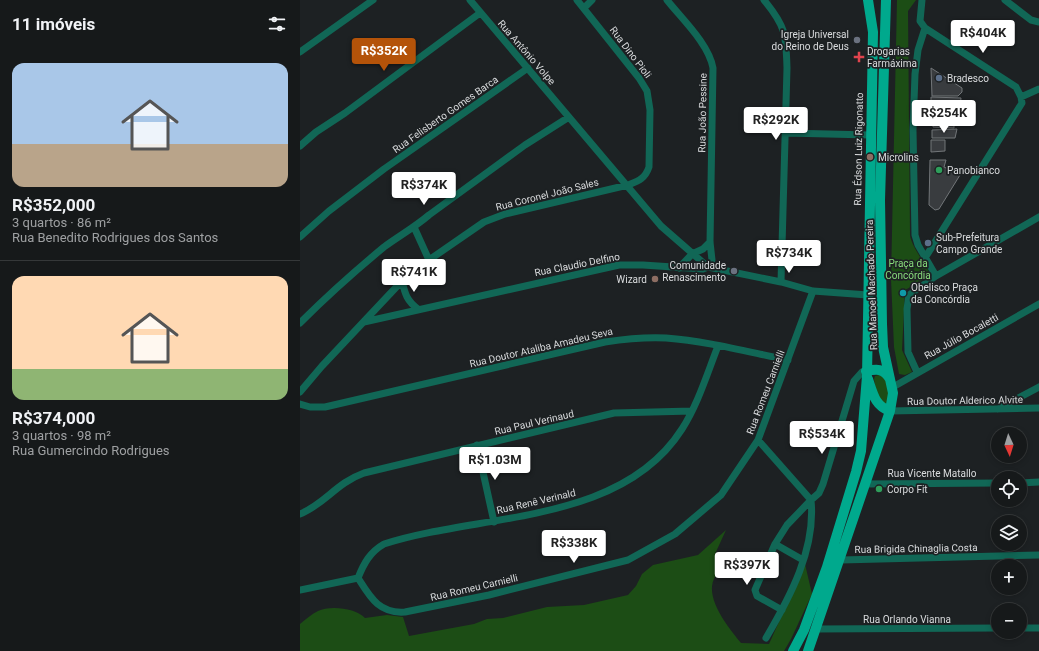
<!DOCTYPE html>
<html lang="pt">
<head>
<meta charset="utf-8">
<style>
	:root { --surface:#16191a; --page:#232627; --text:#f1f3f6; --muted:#9ea0a2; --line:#353839; --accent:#b45309 }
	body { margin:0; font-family:Roboto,sans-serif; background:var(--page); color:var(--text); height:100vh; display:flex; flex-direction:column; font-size:15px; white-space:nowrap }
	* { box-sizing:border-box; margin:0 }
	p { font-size:13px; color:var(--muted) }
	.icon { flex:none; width:22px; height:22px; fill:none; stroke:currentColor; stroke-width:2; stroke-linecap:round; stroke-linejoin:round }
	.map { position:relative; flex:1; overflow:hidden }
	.details { display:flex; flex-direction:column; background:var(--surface); width:300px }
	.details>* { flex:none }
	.needle { width:26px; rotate:176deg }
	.tools { position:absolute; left:691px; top:427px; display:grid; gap:8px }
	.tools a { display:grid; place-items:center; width:36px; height:36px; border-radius:50%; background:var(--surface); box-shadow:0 2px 6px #0003,0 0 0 1px var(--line); font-size:20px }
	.price { position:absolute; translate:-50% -34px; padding:0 9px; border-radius:4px; background:#fff; color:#222; font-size:13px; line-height:26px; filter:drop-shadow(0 1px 2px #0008) }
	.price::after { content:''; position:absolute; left:50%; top:24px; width:12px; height:9px; margin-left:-6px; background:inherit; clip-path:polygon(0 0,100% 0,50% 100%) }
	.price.current { background:var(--accent); color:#fff }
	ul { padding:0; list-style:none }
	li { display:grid; align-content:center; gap:8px; height:212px; padding:0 12px }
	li+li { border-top:1px solid var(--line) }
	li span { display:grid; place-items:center; height:124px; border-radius:12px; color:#555 }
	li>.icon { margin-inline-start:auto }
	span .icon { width:72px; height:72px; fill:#fffc; stroke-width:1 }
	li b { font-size:17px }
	h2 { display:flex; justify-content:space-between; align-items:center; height:48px; padding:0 12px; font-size:17px }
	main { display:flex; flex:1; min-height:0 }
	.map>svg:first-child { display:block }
	.green { fill:#1c4d15 }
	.building { fill:#393c3f; stroke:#727679 }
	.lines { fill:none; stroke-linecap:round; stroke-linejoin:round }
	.street { stroke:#116756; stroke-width:7 }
	.primary { stroke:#00a98d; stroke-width:10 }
	.worship-dot { fill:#6b7280; stroke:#1d2123; stroke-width:1.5 }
	.health-dot { fill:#e0444e; stroke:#1d2123; stroke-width:1.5 }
	.service-dot { fill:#5c6f8a; stroke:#1d2123; stroke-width:1.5 }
	.education-dot { fill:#8d6e63; stroke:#1d2123; stroke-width:1.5 }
	.leisure-dot { fill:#2e9e5b; stroke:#1d2123; stroke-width:1.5 }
	.culture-dot { fill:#0f9aa8; stroke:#1d2123; stroke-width:1.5 }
	.labels { text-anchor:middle; stroke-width:3.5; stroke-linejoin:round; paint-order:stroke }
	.poi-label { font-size:10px; fill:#d9dbdd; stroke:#1d2123; text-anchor:start }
	.street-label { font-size:10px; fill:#d9dbdd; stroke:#1d2123 }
	.park-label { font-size:10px; fill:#87da7b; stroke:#1d2123 }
</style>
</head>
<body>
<main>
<section class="details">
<h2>11 imóveis<svg class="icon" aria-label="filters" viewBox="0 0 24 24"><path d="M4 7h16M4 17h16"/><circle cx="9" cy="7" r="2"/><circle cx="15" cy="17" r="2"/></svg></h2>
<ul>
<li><span style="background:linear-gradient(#a9c7e8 65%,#b9a48a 0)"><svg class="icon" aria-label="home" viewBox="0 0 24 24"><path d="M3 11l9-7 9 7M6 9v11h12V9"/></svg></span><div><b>R$352,000</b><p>3 quartos · 86 m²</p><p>Rua Benedito Rodrigues dos Santos</p></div></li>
<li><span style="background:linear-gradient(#ffd9b3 75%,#8fb573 0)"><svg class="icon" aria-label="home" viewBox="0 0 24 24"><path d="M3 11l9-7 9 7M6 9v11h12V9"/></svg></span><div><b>R$374,000</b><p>3 quartos · 98 m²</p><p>Rua Gumercindo Rodrigues</p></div></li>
</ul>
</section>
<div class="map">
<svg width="739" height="651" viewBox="0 0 739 651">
	<rect width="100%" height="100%" fill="#1d2123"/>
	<path class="green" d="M597 0H616L608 11 610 235C611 245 624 262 630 274L625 279 605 290 602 350 612 372 605 375 599 374 594 347 591 279Z
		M579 375C590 378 590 396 589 406L578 401 574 379 575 376Z
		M426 530 415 554 432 558C427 564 419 570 415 577 403 597 429 628 441 643L469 644 505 564 512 594 491 639 484 651H0V624C6 619 12 614 18 611 30 605 56 608 65 618L87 615 103 617 109 636 174 624 187 619 203 618 247 607 284 605 328 595 336 586 342 574 353 565 398 555Z"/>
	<path class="building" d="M631 68 662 88V92L658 96H632Z
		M631 97 661 98 660 108H631Z
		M631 108H646L647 117H631Z
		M633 117H654V128L633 127Z
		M657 129 655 138H632V130Z
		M631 140H645V151L631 152Z
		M630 160H646L644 167 660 175 639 209 635 210 629 205Z"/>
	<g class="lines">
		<path class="street" d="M170 0 361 226 408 267
			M367 0C382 19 409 44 413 68L410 242 412 260 408 267
			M464 0C486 27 486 34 487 68L481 282
			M622 0 620 21 625 28 716 87 721 97 722 103 625 258
			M705 0 731 20 739 22
			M284 8 292 0
			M625 28 618 50 615 74 613 130 615 235 618 245 636 276
			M0 52 73 0
			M721 97 739 89
			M486 133 570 135
			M0 146 16 132 45 113 180 13
			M114 227 129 260
			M0 237 29 211 84 169 228 68
			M379 268 392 254 403 249 410 242
			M102 281C105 294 107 301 118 309
			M64 322 319 265H343L403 269 408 267 481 282 513 291 568 295
			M0 323C27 296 55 271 84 247 99 236 115 227 129 215L225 145 269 117
			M617 372 608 352 607 309 609 295 636 276 739 217
			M593 387 739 304
			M0 392 22 366 102 281 129 260 184 222 205 214 328 185C338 181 345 179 349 167L350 110 347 91 339 78 277 0
			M0 404 10 407H25L305 342C325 339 346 337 366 338 407 341 448 352 488 360
			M698 409 739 387
			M590 411 739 408
			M458 440 511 500 519 493 523 484 554 381 562 372 566 371
			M177 445 194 522
			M720 483 739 482
			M565 484 698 483
			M0 514C25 504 36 483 64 473L314 413 392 411
			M475 544 503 560
			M541 560 739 555
			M58 578C70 597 79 614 105 612L189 595 328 560 375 534 421 495 458 440 513 291
			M0 590 58 578C64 563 70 552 84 544 180 513 321 525 382 429 398 404 407 374 418 346
			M720 628H739
			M516 629 698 628
			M466 638C490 597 516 549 511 500L487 525 475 544 455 590 457 596 482 610"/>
		<path class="primary" d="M566 371C577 369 583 368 590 379
			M568 379C573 394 575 406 590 411
			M493 651 504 630 527 567 556 472 561 451 567 376 573 32 568 0
			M508 651 590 411 593 393 583 347 582 324 580 200 586 0"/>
	</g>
	<g class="worship-dot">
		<circle cx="557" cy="40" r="4"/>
		<circle cx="434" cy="271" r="4"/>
	</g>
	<path class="health-dot" d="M557 51h4v4h4v4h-4v4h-4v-4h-4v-4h4z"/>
	<g class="service-dot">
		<circle cx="639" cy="78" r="4"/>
		<circle cx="628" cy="243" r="4"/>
	</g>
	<g class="education-dot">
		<circle cx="570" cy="157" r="4"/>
		<circle cx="355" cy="279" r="4"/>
	</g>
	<g class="leisure-dot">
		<circle cx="639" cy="170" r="4"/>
		<circle cx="579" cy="489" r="4"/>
	</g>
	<circle class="culture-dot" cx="603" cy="293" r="4"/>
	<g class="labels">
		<g class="poi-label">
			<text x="549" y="38" text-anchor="end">Igreja Universal<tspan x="549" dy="12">do Reino de Deus</tspan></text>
			<text x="567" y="55">Drogarias<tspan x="567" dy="12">Farmáxima</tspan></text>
			<text x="647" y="82">Bradesco</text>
			<text x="578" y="161">Microlins</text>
			<text x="647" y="174">Panobianco</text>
			<text x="636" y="241">Sub-Prefeitura<tspan x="636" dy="12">Campo Grande</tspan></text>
			<text x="426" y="269" text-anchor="end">Comunidade<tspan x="426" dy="12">Renascimento</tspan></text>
			<text x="347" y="283" text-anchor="end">Wizard</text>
			<text x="611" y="291">Obelisco Praça<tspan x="611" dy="12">da Concórdia</tspan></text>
			<text x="587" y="493">Corpo Fit</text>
		</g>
		<g class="street-label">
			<text transform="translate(227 52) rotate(49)" y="4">Rua Antônio Volpe</text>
			<text transform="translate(331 52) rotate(53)" y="4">Rua Dino Pioli</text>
			<text transform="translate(402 113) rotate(-89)" y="4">Rua João Pessine</text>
			<text transform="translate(145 114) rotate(-35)" y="4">Rua Felisberto Gomes Barca</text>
			<text transform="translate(558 149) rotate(-89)" y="4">Rua Édson Luiz Rigonatto</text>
			<text transform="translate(247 194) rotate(-14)" y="4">Rua Coronel João Sales</text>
			<text transform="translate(277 264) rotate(-11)" y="4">Rua Claudio Delfino</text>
			<text transform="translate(571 285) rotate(-92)" y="4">Rua Manoel Machado Pereira</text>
			<text transform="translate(661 336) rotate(-29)" y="4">Rua Júlio Bocaletti</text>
			<text transform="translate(241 347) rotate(-13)" y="4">Rua Doutor Ataliba Amadeu Seva</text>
			<text transform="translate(465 392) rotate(-69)" y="4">Rua Romeu Carnielli</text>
			<text transform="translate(665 400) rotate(-1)" y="4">Rua Doutor Alderico Alvite</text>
			<text transform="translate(234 422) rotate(-13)" y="4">Rua Paul Verinaud</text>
			<text x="632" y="477">Rua Vicente Matallo</text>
			<text transform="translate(236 501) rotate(-13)" y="4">Rua Renê Verinald</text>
			<text transform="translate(616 548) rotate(-1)" y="4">Rua Brigida Chinaglia Costa</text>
			<text transform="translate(174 587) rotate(-13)" y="4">Rua Romeu Carnielli</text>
			<text x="607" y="623">Rua Orlando Vianna</text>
		</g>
		<g class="park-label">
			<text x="608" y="267">Praça da<tspan x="608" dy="12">Concórdia</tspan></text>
		</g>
	</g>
</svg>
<div class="tools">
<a><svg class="needle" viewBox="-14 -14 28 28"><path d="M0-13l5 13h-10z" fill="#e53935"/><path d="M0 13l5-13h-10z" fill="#9ea0a2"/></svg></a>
<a><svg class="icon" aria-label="locate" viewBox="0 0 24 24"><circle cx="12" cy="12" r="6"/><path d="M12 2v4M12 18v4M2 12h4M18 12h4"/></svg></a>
<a><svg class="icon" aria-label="layers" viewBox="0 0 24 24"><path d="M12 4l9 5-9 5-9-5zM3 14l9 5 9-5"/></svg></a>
<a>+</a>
<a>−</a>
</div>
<b class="price" style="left:683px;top:54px">R$404K</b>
<b class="price current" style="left:84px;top:72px">R$352K</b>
<b class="price" style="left:644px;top:134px">R$254K</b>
<b class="price" style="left:476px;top:141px">R$292K</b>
<b class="price" style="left:124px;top:206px">R$374K</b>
<b class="price" style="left:489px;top:274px">R$734K</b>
<b class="price" style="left:114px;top:293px">R$741K</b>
<b class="price" style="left:522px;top:455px">R$534K</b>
<b class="price" style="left:195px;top:481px">R$1.03M</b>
<b class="price" style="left:274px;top:564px">R$338K</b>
<b class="price" style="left:447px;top:586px">R$397K</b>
</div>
</main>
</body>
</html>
